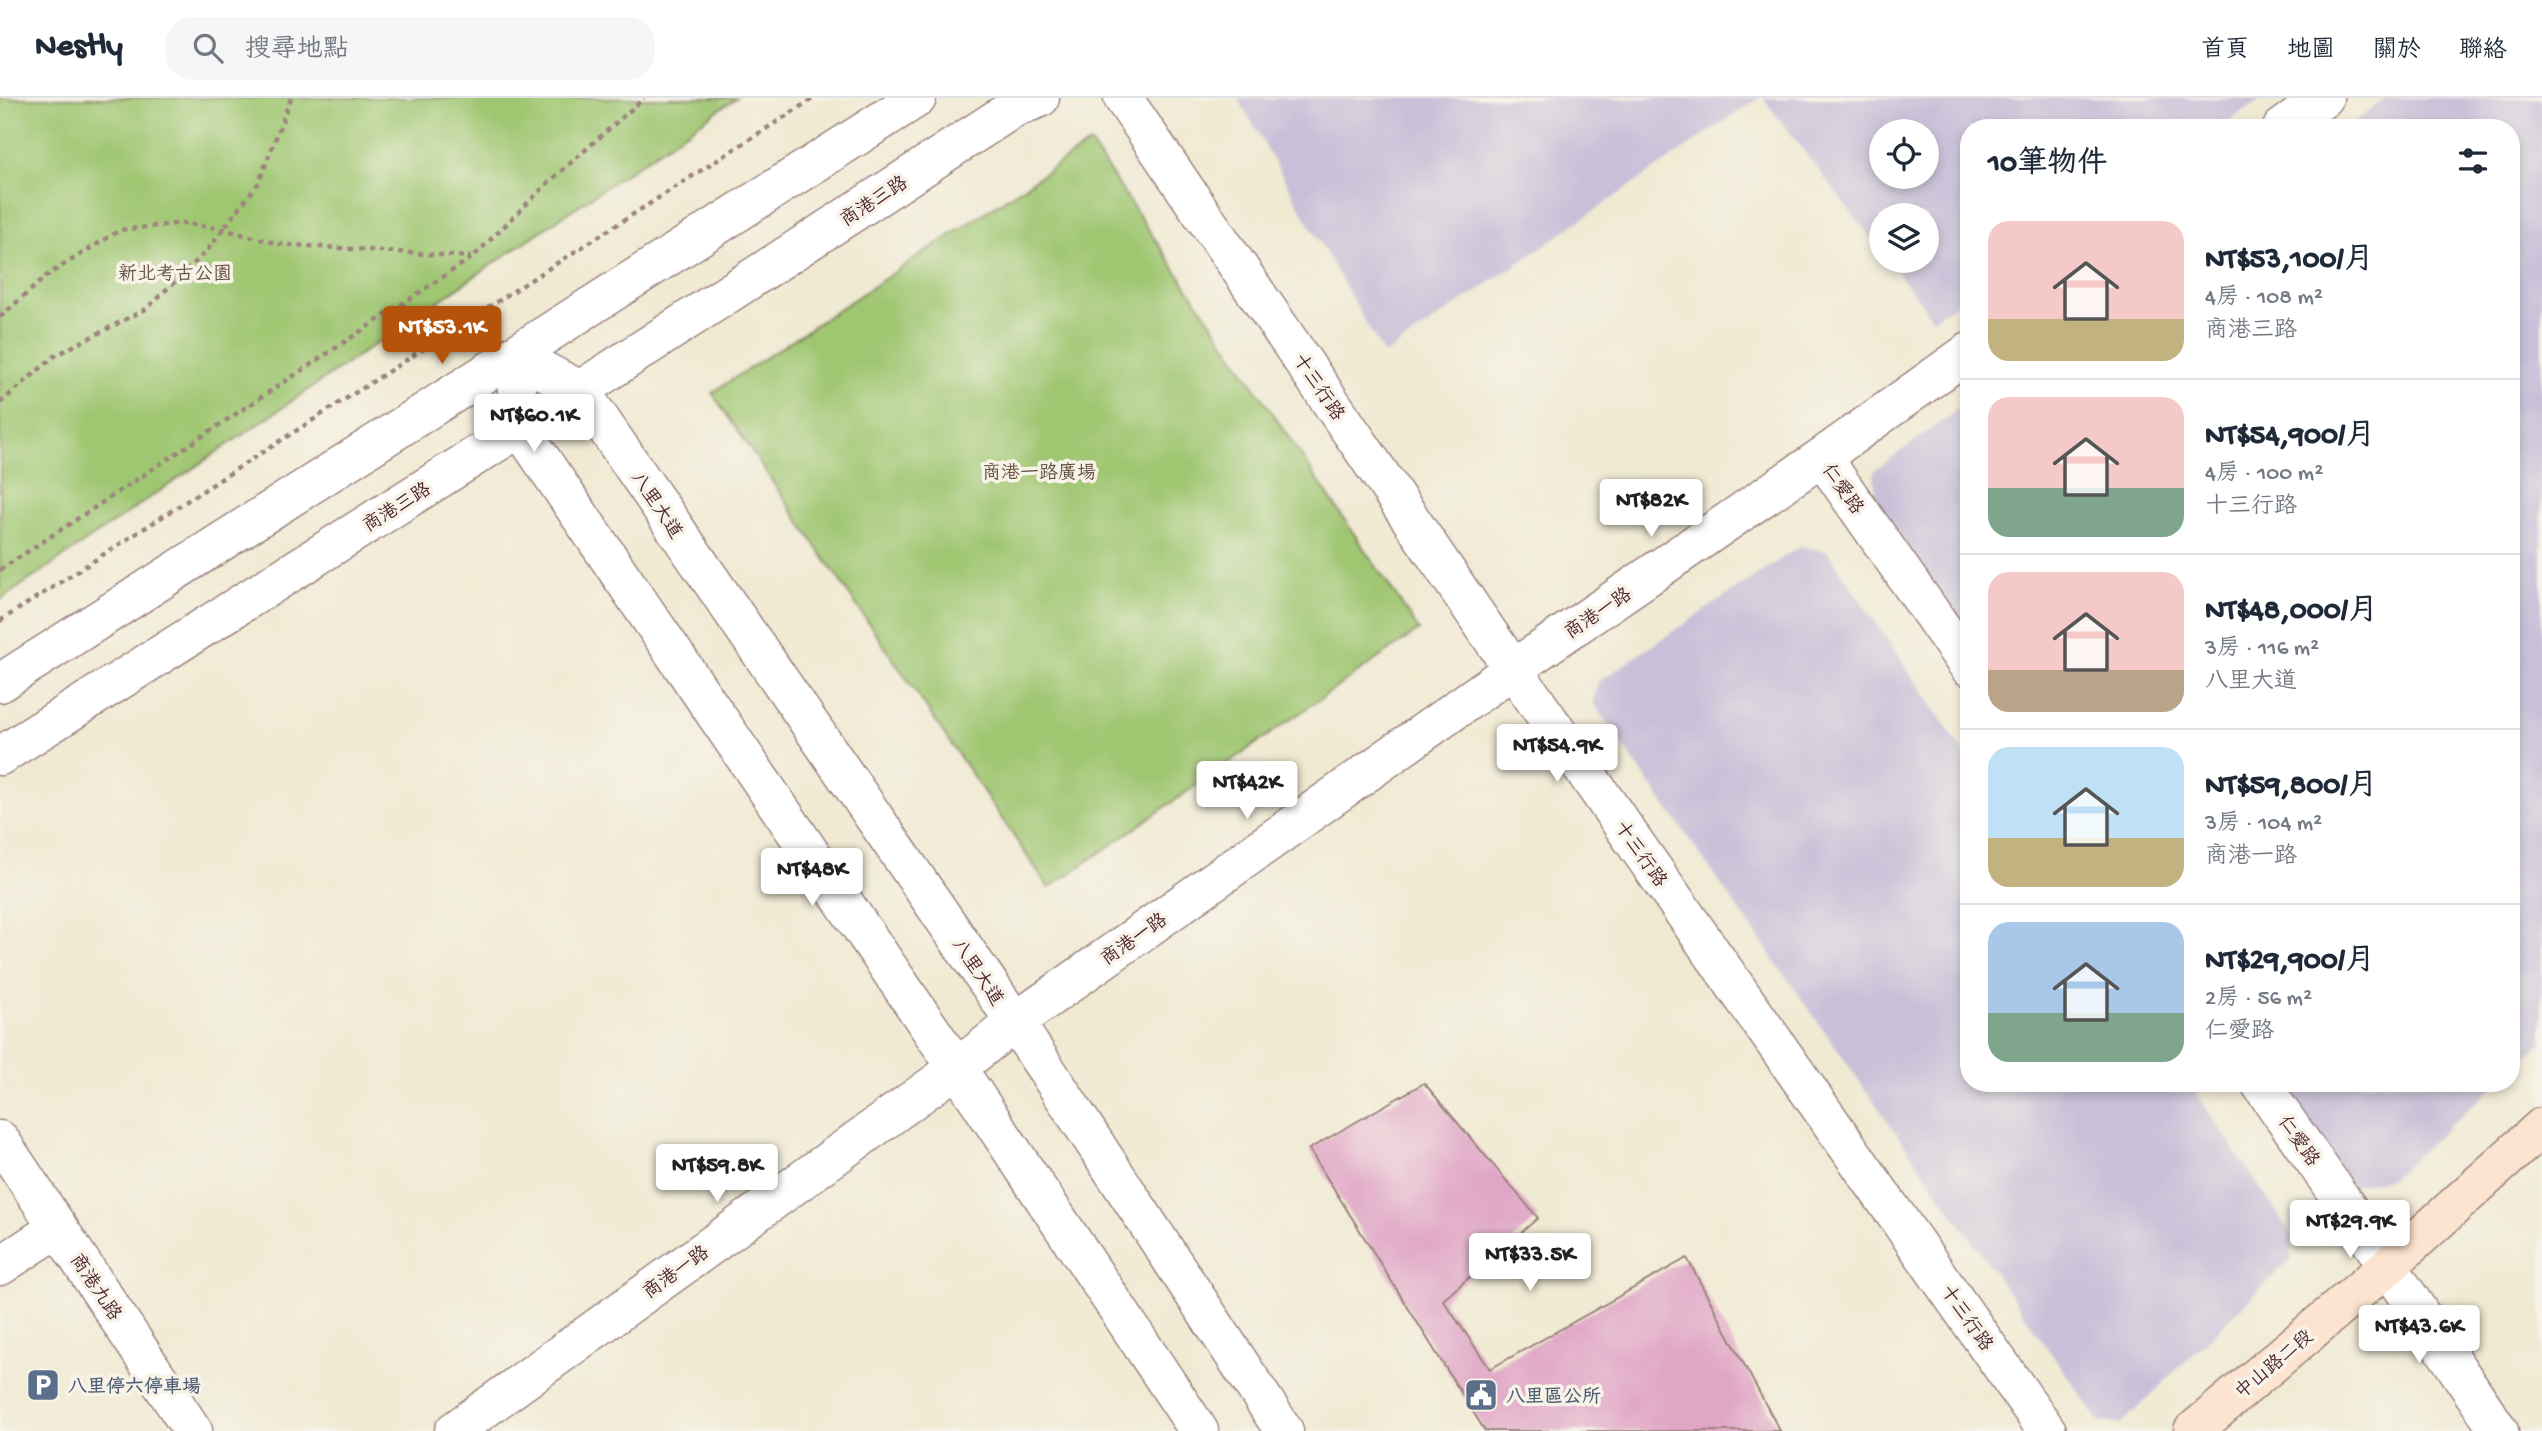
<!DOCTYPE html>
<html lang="zh-TW">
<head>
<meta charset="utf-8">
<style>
	:root { --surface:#fff; --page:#f6f6f7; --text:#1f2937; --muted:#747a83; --line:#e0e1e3; --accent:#b45309 }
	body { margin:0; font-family:"Gochi Hand","LXGW WenKai TC",sans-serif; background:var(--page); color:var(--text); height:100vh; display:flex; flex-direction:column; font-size:26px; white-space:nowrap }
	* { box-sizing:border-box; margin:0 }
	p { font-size:23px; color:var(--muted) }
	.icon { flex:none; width:38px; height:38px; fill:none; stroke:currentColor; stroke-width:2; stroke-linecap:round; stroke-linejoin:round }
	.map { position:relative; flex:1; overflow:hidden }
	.details { position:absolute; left:1960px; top:21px; width:560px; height:973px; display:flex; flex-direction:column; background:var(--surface); border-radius:28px; box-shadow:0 4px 10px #0003 }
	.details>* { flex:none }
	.controls { position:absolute; left:1869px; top:21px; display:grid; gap:14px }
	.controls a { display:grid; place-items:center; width:70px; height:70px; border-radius:50%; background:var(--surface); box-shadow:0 4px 10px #0003; font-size:35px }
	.price { position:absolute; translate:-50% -60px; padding:0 16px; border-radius:7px; background:#fff; color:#222; font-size:23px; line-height:46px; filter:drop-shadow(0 2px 4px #0008) }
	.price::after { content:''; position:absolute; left:50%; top:42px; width:21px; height:16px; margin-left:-10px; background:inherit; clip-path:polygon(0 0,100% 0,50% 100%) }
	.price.current { background:var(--accent); color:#fff }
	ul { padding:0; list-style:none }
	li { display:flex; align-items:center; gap:21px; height:175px; padding:0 28px }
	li+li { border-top:2px solid var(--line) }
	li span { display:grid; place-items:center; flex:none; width:196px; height:140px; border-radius:21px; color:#555 }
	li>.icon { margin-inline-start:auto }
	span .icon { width:84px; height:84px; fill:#fffc; stroke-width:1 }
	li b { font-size:30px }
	h2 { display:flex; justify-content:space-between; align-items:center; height:84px; padding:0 28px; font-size:30px }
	header { display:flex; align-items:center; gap:42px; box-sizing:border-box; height:98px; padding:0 35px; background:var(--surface); border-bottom:2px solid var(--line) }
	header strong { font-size:33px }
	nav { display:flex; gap:38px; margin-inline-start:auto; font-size:24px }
	.search { width:490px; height:63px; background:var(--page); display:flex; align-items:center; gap:18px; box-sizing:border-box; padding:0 24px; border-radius:28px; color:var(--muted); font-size:26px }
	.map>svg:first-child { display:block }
	.industrial { fill:#c8c0d8; fill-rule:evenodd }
	.green { fill:#9fc671; stroke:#74724e; stroke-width:2 }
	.building { fill:#e0a6c6 }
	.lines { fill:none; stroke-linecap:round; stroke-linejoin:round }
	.minor-casing { stroke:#9d847f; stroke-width:41 }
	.tertiary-casing { stroke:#9d847f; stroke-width:41 }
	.secondary-casing { stroke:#9d847f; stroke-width:41 }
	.path { stroke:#9d847f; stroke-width:4.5; stroke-dasharray:5 5; stroke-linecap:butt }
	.minor { stroke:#fff; stroke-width:38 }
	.tertiary { stroke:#fff; stroke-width:38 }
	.secondary { stroke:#fde4d0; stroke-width:38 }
	.labels { text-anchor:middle; stroke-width:7; stroke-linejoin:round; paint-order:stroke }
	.street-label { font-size:19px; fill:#4a1f2b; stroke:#f7f3e8 }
	.park-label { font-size:19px; fill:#645140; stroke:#f7f3e8 }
	.service-label { font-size:19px; font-weight:bold; fill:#4e5e75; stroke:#f7f3e8; text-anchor:start }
</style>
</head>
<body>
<header>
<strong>Nestly</strong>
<div class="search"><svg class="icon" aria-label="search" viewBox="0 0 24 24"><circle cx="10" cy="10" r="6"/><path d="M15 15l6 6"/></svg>搜尋地點</div>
<nav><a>首頁</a><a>地圖</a><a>關於</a><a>聯絡</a></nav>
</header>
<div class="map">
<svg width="2542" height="1333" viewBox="0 0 2542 1333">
	<rect width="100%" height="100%" fill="#f7f3e8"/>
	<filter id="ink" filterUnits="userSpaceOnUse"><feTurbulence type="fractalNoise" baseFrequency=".0143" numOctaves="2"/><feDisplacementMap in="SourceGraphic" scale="14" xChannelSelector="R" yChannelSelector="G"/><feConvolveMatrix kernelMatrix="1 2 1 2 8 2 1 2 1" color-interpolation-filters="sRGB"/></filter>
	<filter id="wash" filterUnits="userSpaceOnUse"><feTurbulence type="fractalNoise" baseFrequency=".00686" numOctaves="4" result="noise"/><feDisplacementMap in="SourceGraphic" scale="28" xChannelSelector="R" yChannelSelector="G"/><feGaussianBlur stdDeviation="1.57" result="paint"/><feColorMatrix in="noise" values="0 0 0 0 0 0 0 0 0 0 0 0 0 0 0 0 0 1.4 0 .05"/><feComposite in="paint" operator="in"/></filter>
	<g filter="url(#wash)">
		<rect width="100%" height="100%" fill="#f0ead3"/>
		<path class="industrial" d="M1238 0H1759L1384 257Z
			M1763 0H2263L2218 30H1969V197L1933 221 1889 163H1927V117H1881V153ZM1927 33V79H1881V33Z
			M2386 0H2542V944L2511 972V30H2345Z
			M1969 303V537L1876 403 1874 373Z
			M1800 448 1827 453 1969 662V985H2189L2293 1138 2291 1161 2120 1327 2099 1323 1593 605 1598 584Z
			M2280 985H2497L2391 1081 2351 1088Z"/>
		<path class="green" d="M0 0H736L0 502Z
			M1090 45 1419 532 1049 790 712 295Z"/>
		<g id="blocks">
			<path class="building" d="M1424 985 1538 1120 1443 1202 1490 1271 1687 1160 1780 1333H1485L1309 1051Z"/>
		</g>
	</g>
	<g filter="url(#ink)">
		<use href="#blocks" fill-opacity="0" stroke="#9d847f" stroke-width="2"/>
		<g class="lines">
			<defs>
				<path id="minor" d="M1123 0 1513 571 2047 1333
					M2282 30 2324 0
					M1969 254 1822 359 1969 569
					M2260 985 2388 1168 2499 1333
					M0 1168 58 1130
					M454 1333 957 970 1015 924 1513 571 1822 359"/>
				<path id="tertiary" d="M514 257 580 292 1015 924 1284 1333
					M514 257 520 330 957 970 1199 1333
					M0 585 917 0
					M0 658 580 292 1014 10 1040 0
					M0 1042 193 1333"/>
				<path id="secondary" d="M2193 1333 2388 1168 2542 1029"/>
			</defs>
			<use href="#minor" class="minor-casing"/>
			<use href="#tertiary" class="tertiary-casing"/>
			<use href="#secondary" class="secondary-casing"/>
			<path class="path" d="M0 219 49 176 120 132 183 125 223 131 279 146 471 159
				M0 305 56 257 146 211 206 154 259 84 291 0
				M0 472 473 159 549 84 644 0
				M0 523 814 0"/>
			<use href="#minor" class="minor"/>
			<use href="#tertiary" class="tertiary"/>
			<use href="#secondary" class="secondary"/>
		</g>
	</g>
	<defs>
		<symbol id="parking-square" viewBox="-11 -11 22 22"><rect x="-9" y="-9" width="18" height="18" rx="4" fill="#5c6f8a" stroke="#f7f3e8"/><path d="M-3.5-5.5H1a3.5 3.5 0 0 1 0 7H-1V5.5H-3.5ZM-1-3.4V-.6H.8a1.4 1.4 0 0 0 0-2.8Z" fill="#fff"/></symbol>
		<symbol id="civic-square" viewBox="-11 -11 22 22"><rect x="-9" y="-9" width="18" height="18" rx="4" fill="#5c6f8a" stroke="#f7f3e8"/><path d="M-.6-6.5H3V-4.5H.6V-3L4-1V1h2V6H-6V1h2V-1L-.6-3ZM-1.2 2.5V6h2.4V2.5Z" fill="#fff"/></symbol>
	</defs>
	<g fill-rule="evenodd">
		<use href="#parking-square" x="24" y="1268" width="38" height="38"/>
		<use href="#civic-square" x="1462" y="1278" width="38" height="38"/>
	</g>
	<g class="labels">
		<g class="street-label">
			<text transform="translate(873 102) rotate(-33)" y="7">商港三路</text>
			<text transform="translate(1320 288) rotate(56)" y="7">十三行路</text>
			<text transform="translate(1844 390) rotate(55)" y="7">仁愛路</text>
			<text transform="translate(658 406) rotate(56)" y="7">八里大道</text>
			<text transform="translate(396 408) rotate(-32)" y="7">商港三路</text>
			<text transform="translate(1597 514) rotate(-34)" y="7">商港一路</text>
			<text transform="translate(1642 755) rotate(55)" y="7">十三行路</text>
			<text transform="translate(1133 840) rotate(-35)" y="7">商港一路</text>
			<text transform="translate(979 873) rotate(56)" y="7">八里大道</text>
			<text transform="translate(2300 1042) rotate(55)" y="7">仁愛路</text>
			<text transform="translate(675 1173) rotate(-36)" y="7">商港一路</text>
			<text transform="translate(97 1188) rotate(56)" y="7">商港九路</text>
			<text transform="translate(1968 1219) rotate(55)" y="7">十三行路</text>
			<text transform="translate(2273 1265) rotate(-40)" y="7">中山路二段</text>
		</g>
		<g class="park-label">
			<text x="175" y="181">新北考古公園</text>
			<text x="1039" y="380">商港一路廣場</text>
		</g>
		<g class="service-label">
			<text x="68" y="1294">八里停六停車場</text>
			<text x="1506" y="1304">八里區公所</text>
		</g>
	</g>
</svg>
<div class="controls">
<a><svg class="icon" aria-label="locate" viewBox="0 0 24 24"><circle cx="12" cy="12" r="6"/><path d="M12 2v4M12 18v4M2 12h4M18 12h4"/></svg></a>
<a><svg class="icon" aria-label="layers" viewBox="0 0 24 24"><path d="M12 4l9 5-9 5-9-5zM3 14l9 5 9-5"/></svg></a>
</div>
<b class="price current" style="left:442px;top:268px">NT$53.1K</b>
<b class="price" style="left:534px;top:356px">NT$60.1K</b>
<b class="price" style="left:1651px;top:441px">NT$82K</b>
<b class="price" style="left:1557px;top:686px">NT$54.9K</b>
<b class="price" style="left:1247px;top:723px">NT$42K</b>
<b class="price" style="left:812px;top:810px">NT$48K</b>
<b class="price" style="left:717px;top:1106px">NT$59.8K</b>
<b class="price" style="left:2350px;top:1162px">NT$29.9K</b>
<b class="price" style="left:1530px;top:1195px">NT$33.5K</b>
<b class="price" style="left:2419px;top:1267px">NT$43.6K</b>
<section class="details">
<h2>10筆物件<svg class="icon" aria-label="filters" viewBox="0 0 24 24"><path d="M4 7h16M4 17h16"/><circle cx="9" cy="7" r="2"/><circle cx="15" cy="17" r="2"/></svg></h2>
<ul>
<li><span style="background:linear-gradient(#f6c9c9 70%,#c2b280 0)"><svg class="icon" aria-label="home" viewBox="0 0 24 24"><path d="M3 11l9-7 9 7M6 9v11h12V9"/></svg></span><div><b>NT$53,100/月</b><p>4房 · 108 m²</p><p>商港三路</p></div></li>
<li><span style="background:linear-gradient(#f6c9c9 65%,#7fa58c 0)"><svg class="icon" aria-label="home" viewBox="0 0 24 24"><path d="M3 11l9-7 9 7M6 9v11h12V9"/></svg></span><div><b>NT$54,900/月</b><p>4房 · 100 m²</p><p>十三行路</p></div></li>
<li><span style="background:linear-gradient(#f6c9c9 70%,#b9a48a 0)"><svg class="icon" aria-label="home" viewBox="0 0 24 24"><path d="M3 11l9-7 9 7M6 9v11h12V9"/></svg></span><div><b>NT$48,000/月</b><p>3房 · 116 m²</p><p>八里大道</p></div></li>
<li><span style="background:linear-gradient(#bfe0f5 65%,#c2b280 0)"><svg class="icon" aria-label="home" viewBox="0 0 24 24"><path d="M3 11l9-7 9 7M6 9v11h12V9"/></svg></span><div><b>NT$59,800/月</b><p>3房 · 104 m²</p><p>商港一路</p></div></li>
<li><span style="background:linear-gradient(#a9c7e8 65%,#7fa58c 0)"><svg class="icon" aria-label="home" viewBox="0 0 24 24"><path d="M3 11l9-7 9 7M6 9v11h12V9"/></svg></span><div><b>NT$29,900/月</b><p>2房 · 56 m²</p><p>仁愛路</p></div></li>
</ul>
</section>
</div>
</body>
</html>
